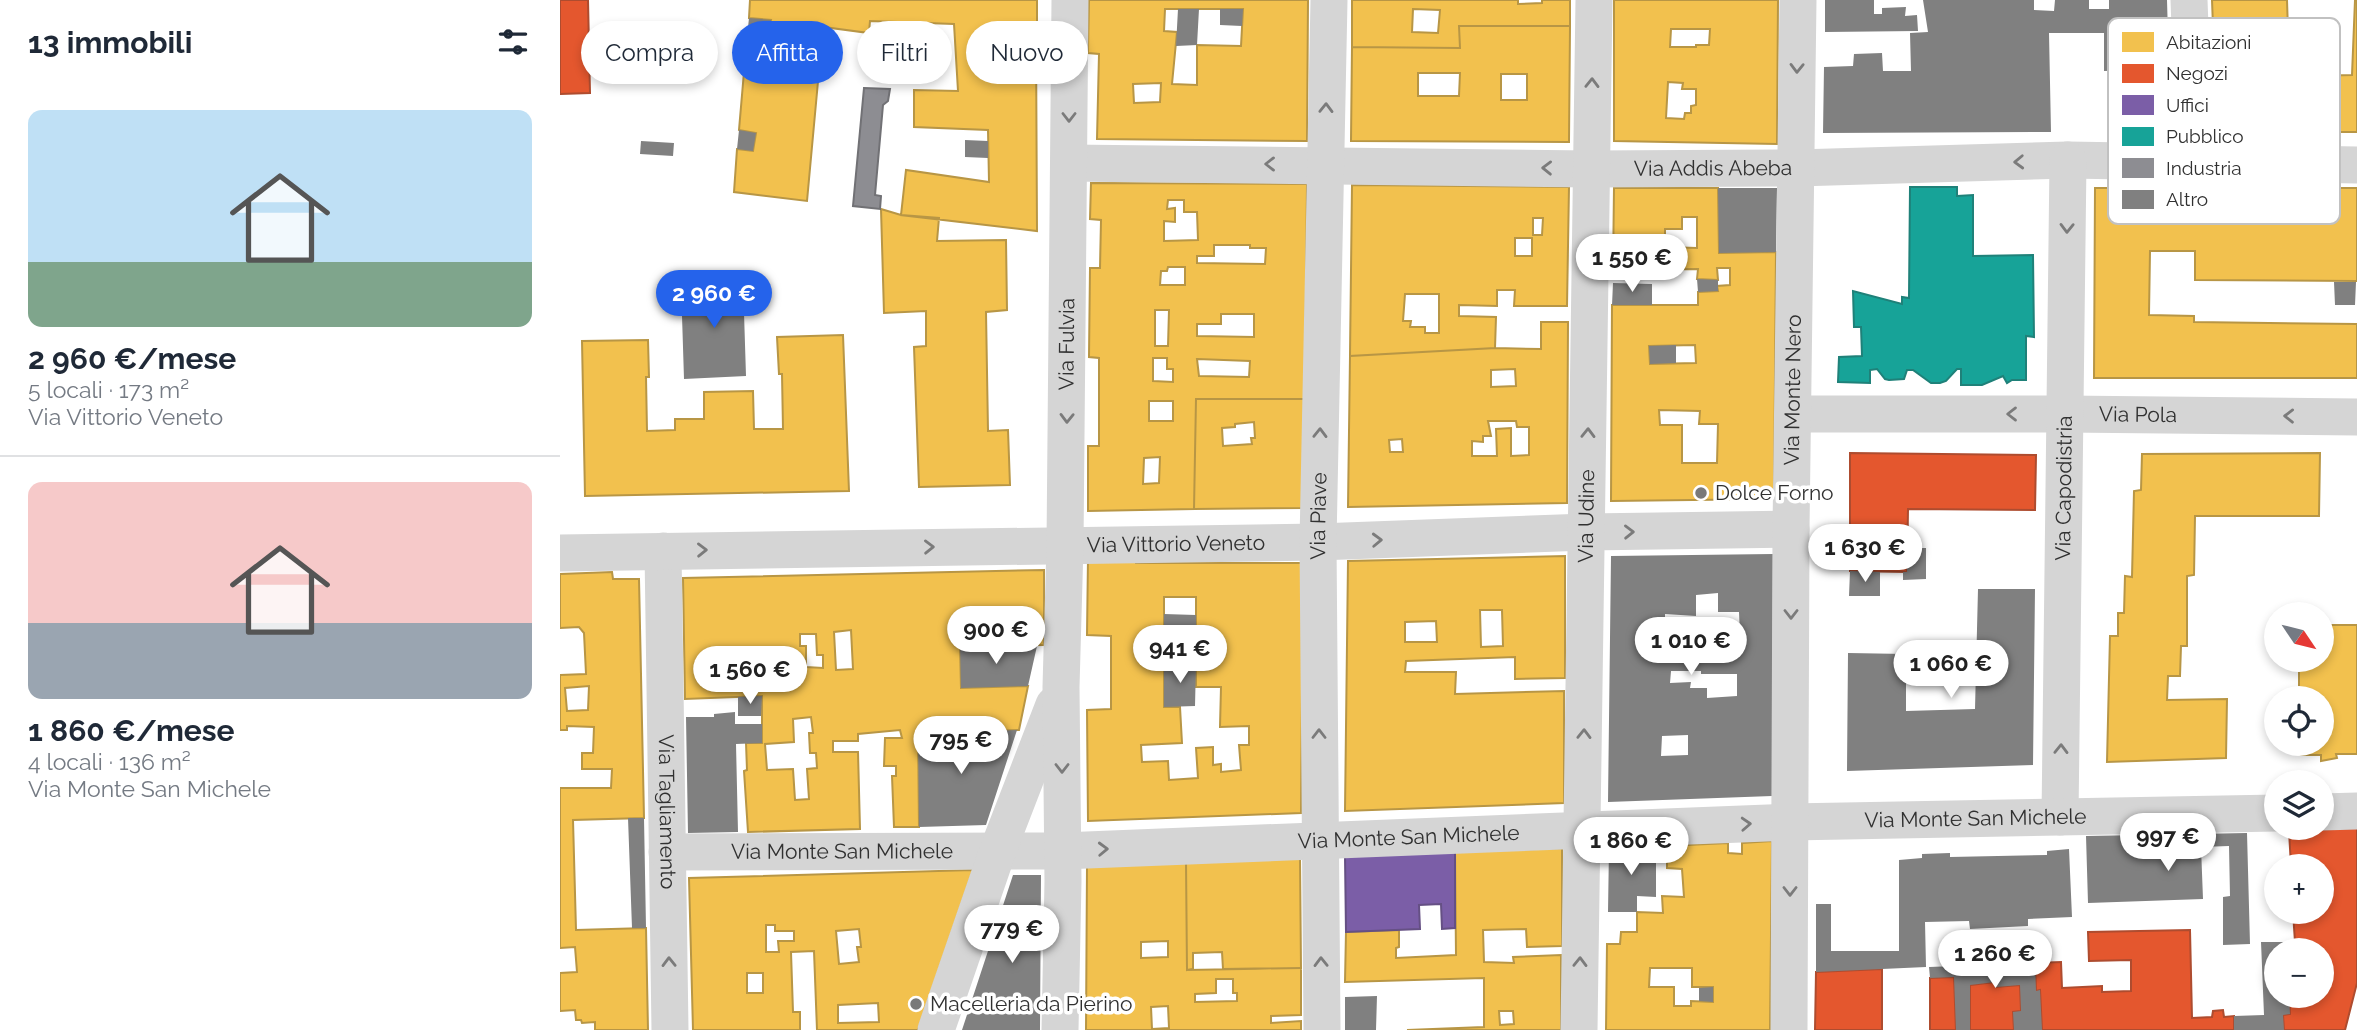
<!DOCTYPE html>
<html lang="it">
<head>
<meta charset="utf-8">
<style>
	:root { --surface:#fff; --page:#f6f6f7; --text:#1f2937; --muted:#747a83; --line:#e0e1e3; --accent:#2563eb }
	body { margin:0; font-family:Raleway,sans-serif; background:var(--page); color:var(--text); height:100vh; display:flex; flex-direction:column; font-size:26px; white-space:nowrap }
	* { box-sizing:border-box; margin:0 }
	p { font-size:23px; color:var(--muted) }
	.icon { flex:none; width:38px; height:38px; fill:none; stroke:currentColor; stroke-width:2; stroke-linecap:round; stroke-linejoin:round }
	.map { position:relative; flex:1; overflow:hidden }
	.sheet { display:flex; flex-direction:column; background:var(--surface); width:560px }
	.sheet>* { flex:none }
	.banner { position:absolute; left:21px; top:21px; width:665px; height:63px; display:flex; gap:14px }
	.needle { width:46px; rotate:125deg }
	.buttons { position:absolute; left:1704px; top:602px; display:grid; gap:14px }
	.buttons a { display:grid; place-items:center; width:70px; height:70px; border-radius:50%; background:var(--surface); box-shadow:0 4px 10px #0003; font-size:35px }
	.price { position:absolute; translate:-50% -60px; padding:0 16px; border-radius:24px; background:#fff; color:#222; font-size:23px; line-height:46px; filter:drop-shadow(0 2px 4px #0008) }
	.price::after { content:''; position:absolute; left:50%; top:42px; width:21px; height:16px; margin-left:-10px; background:inherit; clip-path:polygon(0 0,100% 0,50% 100%) }
	.price.selected { background:var(--accent); color:#fff }
	ul { padding:0; list-style:none }
	li { display:grid; align-content:center; gap:14px; height:371px; padding:0 28px }
	li+li { border-top:2px solid var(--line) }
	li span { display:grid; place-items:center; height:217px; border-radius:14px; color:#555 }
	li>.icon { margin-inline-start:auto }
	span .icon { width:126px; height:126px; fill:#fffc; stroke-width:1 }
	li b { font-size:30px }
	h2 { display:flex; justify-content:space-between; align-items:center; height:84px; padding:0 28px; font-size:30px }
	.tag { padding:0 24px; border-radius:32px; background:var(--surface); box-shadow:0 4px 10px #0003; font-size:24px; line-height:63px }
	.tag.selected { background:var(--accent); color:#fff }
	main { display:flex; flex:1; min-height:0 }
	.map>svg:first-child { display:block }
	.homes { fill:#f2c14e; stroke:#b89645; stroke-width:2; fill-rule:evenodd }
	.shops { fill:#e4572e; stroke:#ae4c2f; stroke-width:2 }
	.offices { fill:#7b5ea7; stroke:#655084; stroke-width:2 }
	.public { fill:#17a398; stroke:#1f8179; stroke-width:2 }
	.industry { fill:#8d8d92; stroke:#717175; stroke-width:2 }
	.building { fill:#808080; fill-rule:evenodd }
	.lines { fill:none; stroke-linecap:round; stroke-linejoin:round }
	.minor { stroke:#d5d5d5; stroke-width:37 }
	.oneway { stroke:#7b7b7b }
	.poi-dot { fill:#797979; stroke:#fff; stroke-width:2.5 }
	.labels { text-anchor:middle; stroke-width:7; stroke-linejoin:round; paint-order:stroke }
	.street-label { font-size:21px; fill:#313131; stroke:#fff }
	.poi-label { font-size:21px; fill:#313131; stroke:#fff; text-anchor:start }
	.key { fill:#fff; stroke:#c1c1c1; stroke-width:2 }
	.key-label { font-size:19px; fill:#313131 }
</style>
</head>
<body>
<main>
<section class="sheet">
<h2>13 immobili<svg class="icon" aria-label="filters" viewBox="0 0 24 24"><path d="M4 7h16M4 17h16"/><circle cx="9" cy="7" r="2"/><circle cx="15" cy="17" r="2"/></svg></h2>
<ul>
<li><span style="background:linear-gradient(#bfe0f5 70%,#7fa58c 0)"><svg class="icon" aria-label="home" viewBox="0 0 24 24"><path d="M3 11l9-7 9 7M6 9v11h12V9"/></svg></span><div><b>2 960 €/mese</b><p>5 locali · 173 m²</p><p>Via Vittorio Veneto</p></div></li>
<li><span style="background:linear-gradient(#f6c9c9 65%,#9aa5b1 0)"><svg class="icon" aria-label="home" viewBox="0 0 24 24"><path d="M3 11l9-7 9 7M6 9v11h12V9"/></svg></span><div><b>1 860 €/mese</b><p>4 locali · 136 m²</p><p>Via Monte San Michele</p></div></li>
</ul>
</section>
<div class="map">
<svg width="1797" height="1030" viewBox="0 0 1797 1030">
	<rect width="100%" height="100%" fill="#fff"/>
	<path class="homes" d="M190 0H477V28H470V36H476L477 231 341 215 346 170 429 182 428 130 354 127V90L398 91 394 24 310 21 309 33 263 27 247 201 174 192 177 149 193 151 196 133 179 130 187 37 208 40 211 20 189 18Z
		M529 0H748L747 141 537 139 539 54 528 53ZM605 9H683L681 46 637 45V85L612 84 617 32 604 31ZM601 83 600 102 574 103 573 84Z
		M792 0H958V4L982 3V0H1010V26H899L900 48 792 47ZM853 9 880 10 878 33 852 32Z
		M1054 0H1218L1217 144 1054 141ZM1111 29H1150L1149 45H1136V47H1110ZM1108 82 1123 83 1122 89H1136V105L1131 106V113H1125L1124 119 1106 118Z
		M1652 0H1727L1728 31 1751 33 1752 76 1792 75 1795 0H1797V132H1657Z
		M899 26H1010L1009 142 791 141 792 47 900 48ZM858 73H900L899 96H858ZM941 74H967V100H941Z
		M531 183 747 184 745 399H636L634 509 528 511V446H539V358L529 357 530 268H540L541 220 530 219ZM608 200H624V212H637L638 240 604 241V221L615 222V208L607 209ZM654 245H690V248H706L705 264 637 263V256H654ZM608 267H625V285H600L601 271H607ZM595 310H609L608 346H595ZM661 314H694V337L637 336V324H661ZM593 358H607V369H613V382L593 381ZM637 359 690 361 689 377 639 376ZM589 401H613V421H589ZM600 457 599 483 583 484 584 458Z
		M792 185 1009 187 1007 306H954L955 290H937V306L899 305V316L936 317 935 348 790 356ZM973 218H983L982 235H973ZM955 238H972V256H955ZM845 294H879V333H865V327H850L851 321H843Z
		M1054 188H1158L1159 253 1216 252 1214 499 1051 501 1052 305H1138V292L1158 291 1157 286 1170 285V268H1157L1158 280 1137 279 1138 269 1053 270ZM1122 217H1137V248L1105 247V229H1122ZM1135 345 1136 363 1090 364 1089 346ZM1099 410 1140 411 1139 424H1158L1157 463H1122V425H1100Z
		M1535 188H1797V281L1635 280V251H1590L1589 315 1634 316V322L1797 324V378H1534Z
		M321 209 341 215 379 218 377 241 446 240 447 310 426 312 428 431 448 430 450 485 359 487 354 347 366 346V311L324 313Z
		M981 322H1008L1007 503 788 507 790 356 935 348 981 349ZM955 369 956 386 931 387V370ZM928 421H956L957 427H969V455L951 456V428L936 429 937 456H912V441L923 442V436H931ZM842 439 843 452H830L829 440Z
		M283 335 289 491 25 496 22 341 88 340 89 377H86L87 431 115 430V419H144V392L193 391 194 429H223L222 374H219L217 337Z
		M636 399H745L743 508 634 509ZM694 422 695 438H691L692 444 663 446 662 428 675 427V424Z
		M1760 453 1759 516H1635L1634 575 1627 576V646H1621L1620 676H1608L1607 700 1667 699 1666 758 1547 762 1550 636H1558V613H1564L1565 576 1572 577 1574 491 1581 490 1582 454Z
		M1005 556V678L955 679V657L846 661 845 672H896L895 694 1004 691V803L785 811 788 561ZM920 610H942L943 646 921 647ZM876 621 877 642H845V622Z
		M528 558H576V563H743L741 813 528 821 527 710 551 709V636L527 635ZM604 597H636V687H661L660 727 689 726V745H679L681 770 661 772V764L653 765V747L636 748 638 778 609 780 608 761 582 762 581 745 622 743 620 707H604Z
		M484 570V645L400 646 401 688 468 686 459 730 358 734 359 827H334L332 776H336V766H324L325 738H342L340 730 298 734V741H273V752H298L300 829 188 832 184 771 187 770 186 743H202V696L125 699 123 578ZM291 630 293 669 276 670 274 632ZM240 634H256L257 655H263V668L246 667V646H240ZM204 666V684L180 685 179 667ZM251 717 253 733H249L250 753H256L257 768 247 769 249 799 235 800 233 769 207 770 205 744 234 742 233 719Z
		M52 572 53 579H79L84 818 13 820 16 930 86 928 88 1030H35V1022L22 1023 21 1020H16L15 1010 0 1011V973L17 972 15 947 0 948V788H51L52 769H22V753H33L34 727 7 726V730H0V675L26 674 24 633 19 627 0 628V574ZM29 686 28 710 7 711 5 688Z
		M1762 625H1797V754H1776L1777 758 1761 761V755H1739V744H1762V698H1739V660H1762Z
		M1212 841 1210 1030H1046L1047 944H1060L1061 932H1077V912L1103 913 1102 896 1124 897 1122 869 1107 868V846L1168 843V853L1182 854V843ZM1090 968H1132V987H1153V1002L1131 1001V1006H1114V987H1089Z
		M1002 848V946L967 947 966 929 923 930 924 962 954 963 953 957 1001 955V1030H847L924 1027V978L785 982 786 932 839 930V947L836 948V958L896 955 895 852ZM939 1011H953L954 1024 940 1025Z
		M740 857 741 968 663 969 662 952 633 953V969L627 970 626 862Z
		M626 862 627 970 741 968V1015L711 1016V1023L741 1021V1030H526L527 866ZM608 941V957L581 958V942ZM656 979H673V993H677V1001L635 1002V994L656 993ZM608 1006 609 1028 592 1029 591 1007Z
		M413 870 358 1030H257L254 951 231 952 233 1012H240V1030H133L129 878ZM206 925H215V931H234V941H218L219 952H206ZM299 929 301 947H297L299 962 279 964 276 931ZM187 973H203V993H187ZM318 1003 319 1022 278 1023V1005Z"/>
	<path class="shops" d="M0 0H28L30 93 0 94Z
		M1290 453 1476 455 1475 510 1348 509 1347 572 1290 571Z
		M1797 828V983L1785 1030H1724L1723 1015 1730 1014 1729 996H1762V950H1729L1728 942H1735L1733 912H1762V866H1731L1729 831Z
		M1630 930 1632 1018 1652 1017 1653 1011 1663 1010 1664 1017 1674 1016V1030H1482L1480 990 1476 991 1475 963 1501 962 1502 988 1542 986V992L1571 991V960L1529 961 1528 932Z
		M1322 969V1030H1255L1256 972Z
		M1394 977 1396 1030H1370V978Z
		M1435 982 1436 987 1460 985 1461 1011 1453 1012 1454 1030H1410V985Z"/>
	<path class="offices" d="M895 852V928L882 929 881 904 859 905 860 929 786 932 785 856Z"/>
	<path class="public" d="M1350 187H1397V196L1413 195V256L1473 255 1474 337 1466 336V380H1452L1447 383 1443 376 1422 385H1401V369H1397L1386 381 1380 383H1371L1353 370H1347L1344 379 1329 380 1325 379 1317 369 1310 370V383L1278 382 1279 357 1302 356 1301 327H1294L1293 291 1342 304V297L1349 298Z"/>
	<path class="industry" d="M304 88 330 89 328 101 323 105 315 195 321 196 320 209 293 206Z"/>
	<path class="building" d="M1265 0H1314V14H1322V8L1346 7 1345 16 1357 15 1358 31 1265 32Z
		M1363 0H1474V10L1494 11 1495 0H1529V9H1549V0H1607L1609 70 1544 71V33H1489L1491 132 1263 133 1264 67 1293 66 1294 54 1322 53 1323 71H1351L1350 33 1368 32Z
		M618 9H639L637 45 616 46Z
		M660 9H683L682 26 660 25Z
		M189 18 211 20 208 40 187 37Z
		M470 28H477L476 36H470Z
		M179 130 196 133 193 151 177 149Z
		M405 140 428 141V158L405 157Z
		M81 141 114 143 113 156 80 154Z
		M1158 188H1217L1216 252 1159 253Z
		M1137 279 1158 280V291L1138 292Z
		M183 281 186 376 124 379 121 284Z
		M1774 282H1796L1795 305H1775Z
		M1053 283 1092 284V305H1052Z
		M1116 345V363L1090 364 1089 346Z
		M1348 548H1366V579L1343 580V572H1347Z
		M1213 554 1212 796 1048 802 1051 556ZM1158 593V612H1179L1180 636H1105V614L1136 616V595ZM1111 671H1141V674H1177V696L1147 698V688H1130L1131 682 1110 683ZM1128 735V755L1101 756 1102 736Z
		M1290 571 1320 572V596H1289Z
		M1418 589H1475L1473 765 1287 771 1288 653 1346 654V711L1415 709Z
		M604 614 636 615V638L604 637Z
		M400 646H477L468 686 401 688Z
		M636 663 635 706 604 707V664Z
		M202 696 201 716H178V697Z
		M175 712V724H202V743L176 744 178 832 128 833 126 717H154V714Z
		M457 730 426 825 359 827 358 734Z
		M68 818H84L86 928H72Z
		M1687 833 1690 944 1663 945V897L1670 896 1669 846 1641 847 1643 899 1528 903 1526 836Z
		M1096 846V897L1077 896V912H1048L1049 848Z
		M1509 849 1512 917 1468 919V926L1410 929 1409 921 1365 922 1366 967 1256 972V904H1271V951H1339V860L1362 858V854L1390 853V857L1487 855V851Z
		M453 875H481L480 1030H402Z
		M1701 942H1728L1729 950H1717V996H1729L1730 1014 1723 1015 1724 1030H1674V1016L1704 1015Z
		M1475 963 1476 991 1480 990 1482 1030H1454L1453 1012 1461 1011 1460 985 1436 987 1435 982 1410 985V1030H1396L1394 977 1370 978 1369 967Z
		M1153 987V1002L1139 1001V988Z
		M817 996 816 1030H785V997Z"/>
	<g class="lines">
		<g class="minor">
			<path d="M1629 0 1635 163"/>
			<path id="s1" d="M509 163 1030 169 1237 168 1508 160 1797 165"/>
			<path id="s2" d="M1233 414H1505L1797 417"/>
			<path id="s3" d="M103 551 110 1030"/>
			<path id="s4" d="M0 553 758 542 1027 532 1231 529"/>
			<path d="M1762 812 1797 811"/>
			<path id="s5" d="M1500 817 1508 160"/>
			<path id="s6" d="M107 852 502 851 1230 822 1717 813"/>
			<path d="M376 1030 438 850 494 705"/>
			<path id="s7" d="M500 1030 503 881 501 687 505 545 510 0"/>
			<path id="s8" d="M762 1030 758 542 769 0"/>
			<path id="s9" d="M1019 1030 1034 0"/>
			<path id="s10" d="M1229 1030 1231 529 1238 0"/>
		</g>
	</g>
	<defs><path id="oneway-chevron" d="M-2-3.5L2.5 0L-2 3.5" fill="none" stroke-width="1.6" stroke-linecap="round" stroke-linejoin="round" transform="scale(1.75)"/></defs>
	<g class="oneway">
		<use href="#oneway-chevron" transform="translate(1237 68) rotate(91)"/>
		<use href="#oneway-chevron" transform="translate(1032 83) rotate(-89)"/>
		<use href="#oneway-chevron" transform="translate(766 108) rotate(-89)"/>
		<use href="#oneway-chevron" transform="translate(509 117) rotate(90)"/>
		<use href="#oneway-chevron" transform="translate(1459 162) rotate(178)"/>
		<use href="#oneway-chevron" transform="translate(710 164) rotate(-180)"/>
		<use href="#oneway-chevron" transform="translate(987 168) rotate(-179)"/>
		<use href="#oneway-chevron" transform="translate(1507 228) rotate(91)"/>
		<use href="#oneway-chevron" transform="translate(1452 414) rotate(180)"/>
		<use href="#oneway-chevron" transform="translate(1729 416) rotate(-179)"/>
		<use href="#oneway-chevron" transform="translate(507 418) rotate(91)"/>
		<use href="#oneway-chevron" transform="translate(760 433) rotate(-89)"/>
		<use href="#oneway-chevron" transform="translate(1028 433) rotate(-89)"/>
		<use href="#oneway-chevron" transform="translate(1069 532) rotate(-1)"/>
		<use href="#oneway-chevron" transform="translate(817 540) rotate(-2)"/>
		<use href="#oneway-chevron" transform="translate(369 547) rotate(-1)"/>
		<use href="#oneway-chevron" transform="translate(142 550) rotate(-1)"/>
		<use href="#oneway-chevron" transform="translate(1231 614) rotate(90)"/>
		<use href="#oneway-chevron" transform="translate(759 734) rotate(-90)"/>
		<use href="#oneway-chevron" transform="translate(1024 734) rotate(-89)"/>
		<use href="#oneway-chevron" transform="translate(1501 749) rotate(-89)"/>
		<use href="#oneway-chevron" transform="translate(502 768) rotate(90)"/>
		<use href="#oneway-chevron" transform="translate(1186 824) rotate(-3)"/>
		<use href="#oneway-chevron" transform="translate(543 849) rotate(-2)"/>
		<use href="#oneway-chevron" transform="translate(1230 891) rotate(90)"/>
		<use href="#oneway-chevron" transform="translate(109 962) rotate(-91)"/>
		<use href="#oneway-chevron" transform="translate(761 962) rotate(-91)"/>
		<use href="#oneway-chevron" transform="translate(1020 962) rotate(-89)"/>
	</g>
	<g class="poi-dot">
		<circle cx="1141" cy="493" r="7"/>
		<circle cx="356" cy="1004" r="7"/>
	</g>
	<g class="labels">
		<g class="street-label">
			<text dy="7" stroke="none"><textPath href="#s1" startOffset="644">Via Addis Abeba</textPath></text>
			<text dy="7" stroke="none"><textPath href="#s7" startOffset="686">Via Fulvia</textPath></text>
			<text dy="7" stroke="none"><textPath href="#s10" startOffset="640">Via Monte Nero</textPath></text>
			<text dy="7" stroke="none"><textPath href="#s2" startOffset="345">Via Pola</textPath></text>
			<text dy="7" stroke="none"><textPath href="#s5" startOffset="329">Via Capodistria</textPath></text>
			<text dy="7" stroke="none"><textPath href="#s8" startOffset="514">Via Piave</textPath></text>
			<text dy="7" stroke="none"><textPath href="#s9" startOffset="514">Via Udine</textPath></text>
			<text dy="7" stroke="none"><textPath href="#s4" startOffset="616">Via Vittorio Veneto</textPath></text>
			<text dy="7" stroke="none"><textPath href="#s3" startOffset="261">Via Tagliamento</textPath></text>
			<text dy="7" stroke="none"><textPath href="#s6" startOffset="1309">Via Monte San Michele</textPath></text>
			<text dy="7" stroke="none"><textPath href="#s6" startOffset="742">Via Monte San Michele</textPath></text>
			<text dy="7" stroke="none"><textPath href="#s6" startOffset="175">Via Monte San Michele</textPath></text>
		</g>
		<g class="poi-label">
			<text x="1155" y="500">Dolce Forno</text>
			<text x="370" y="1011">Macelleria da Pierino</text>
		</g>
	</g>
	<rect x="1548" y="18" width="232" height="206" rx="10" class="key"/>
	<rect x="1562" y="32" width="32" height="20" fill="#f2c14e"/>
	<rect x="1562" y="64" width="32" height="19" fill="#e4572e"/>
	<rect x="1562" y="95" width="32" height="20" fill="#7b5ea7"/>
	<rect x="1562" y="127" width="32" height="19" fill="#17a398"/>
	<rect x="1562" y="158" width="32" height="20" fill="#8d8d92"/>
	<rect x="1562" y="190" width="32" height="19" fill="#808080"/>
	<g class="key-label">
		<text x="1606" y="49">Abitazioni</text>
		<text x="1606" y="80">Negozi</text>
		<text x="1606" y="112">Uffici</text>
		<text x="1606" y="143">Pubblico</text>
		<text x="1606" y="175">Industria</text>
		<text x="1606" y="206">Altro</text>
	</g>
</svg>
<div class="buttons">
<a><svg class="needle" viewBox="-14 -14 28 28"><path d="M0-13l5 13h-10z" fill="#e53935"/><path d="M0 13l5-13h-10z" fill="#747a83"/></svg></a>
<a><svg class="icon" aria-label="locate" viewBox="0 0 24 24"><circle cx="12" cy="12" r="6"/><path d="M12 2v4M12 18v4M2 12h4M18 12h4"/></svg></a>
<a><svg class="icon" aria-label="layers" viewBox="0 0 24 24"><path d="M12 4l9 5-9 5-9-5zM3 14l9 5 9-5"/></svg></a>
<a>+</a>
<a>−</a>
</div>
<b class="price" style="left:1072px;top:294px">1 550 €</b>
<b class="price selected" style="left:154px;top:330px">2 960 €</b>
<b class="price" style="left:1305px;top:584px">1 630 €</b>
<b class="price" style="left:436px;top:666px">900 €</b>
<b class="price" style="left:1131px;top:677px">1 010 €</b>
<b class="price" style="left:620px;top:685px">941 €</b>
<b class="price" style="left:1391px;top:700px">1 060 €</b>
<b class="price" style="left:190px;top:706px">1 560 €</b>
<b class="price" style="left:401px;top:776px">795 €</b>
<b class="price" style="left:1608px;top:873px">997 €</b>
<b class="price" style="left:1071px;top:877px">1 860 €</b>
<b class="price" style="left:452px;top:965px">779 €</b>
<b class="price" style="left:1435px;top:990px">1 260 €</b>
<div class="banner">
<a class="tag">Compra</a>
<a class="tag selected">Affitta</a>
<a class="tag">Filtri</a>
<a class="tag">Nuovo</a>
</div>
</div>
</main>
</body>
</html>
